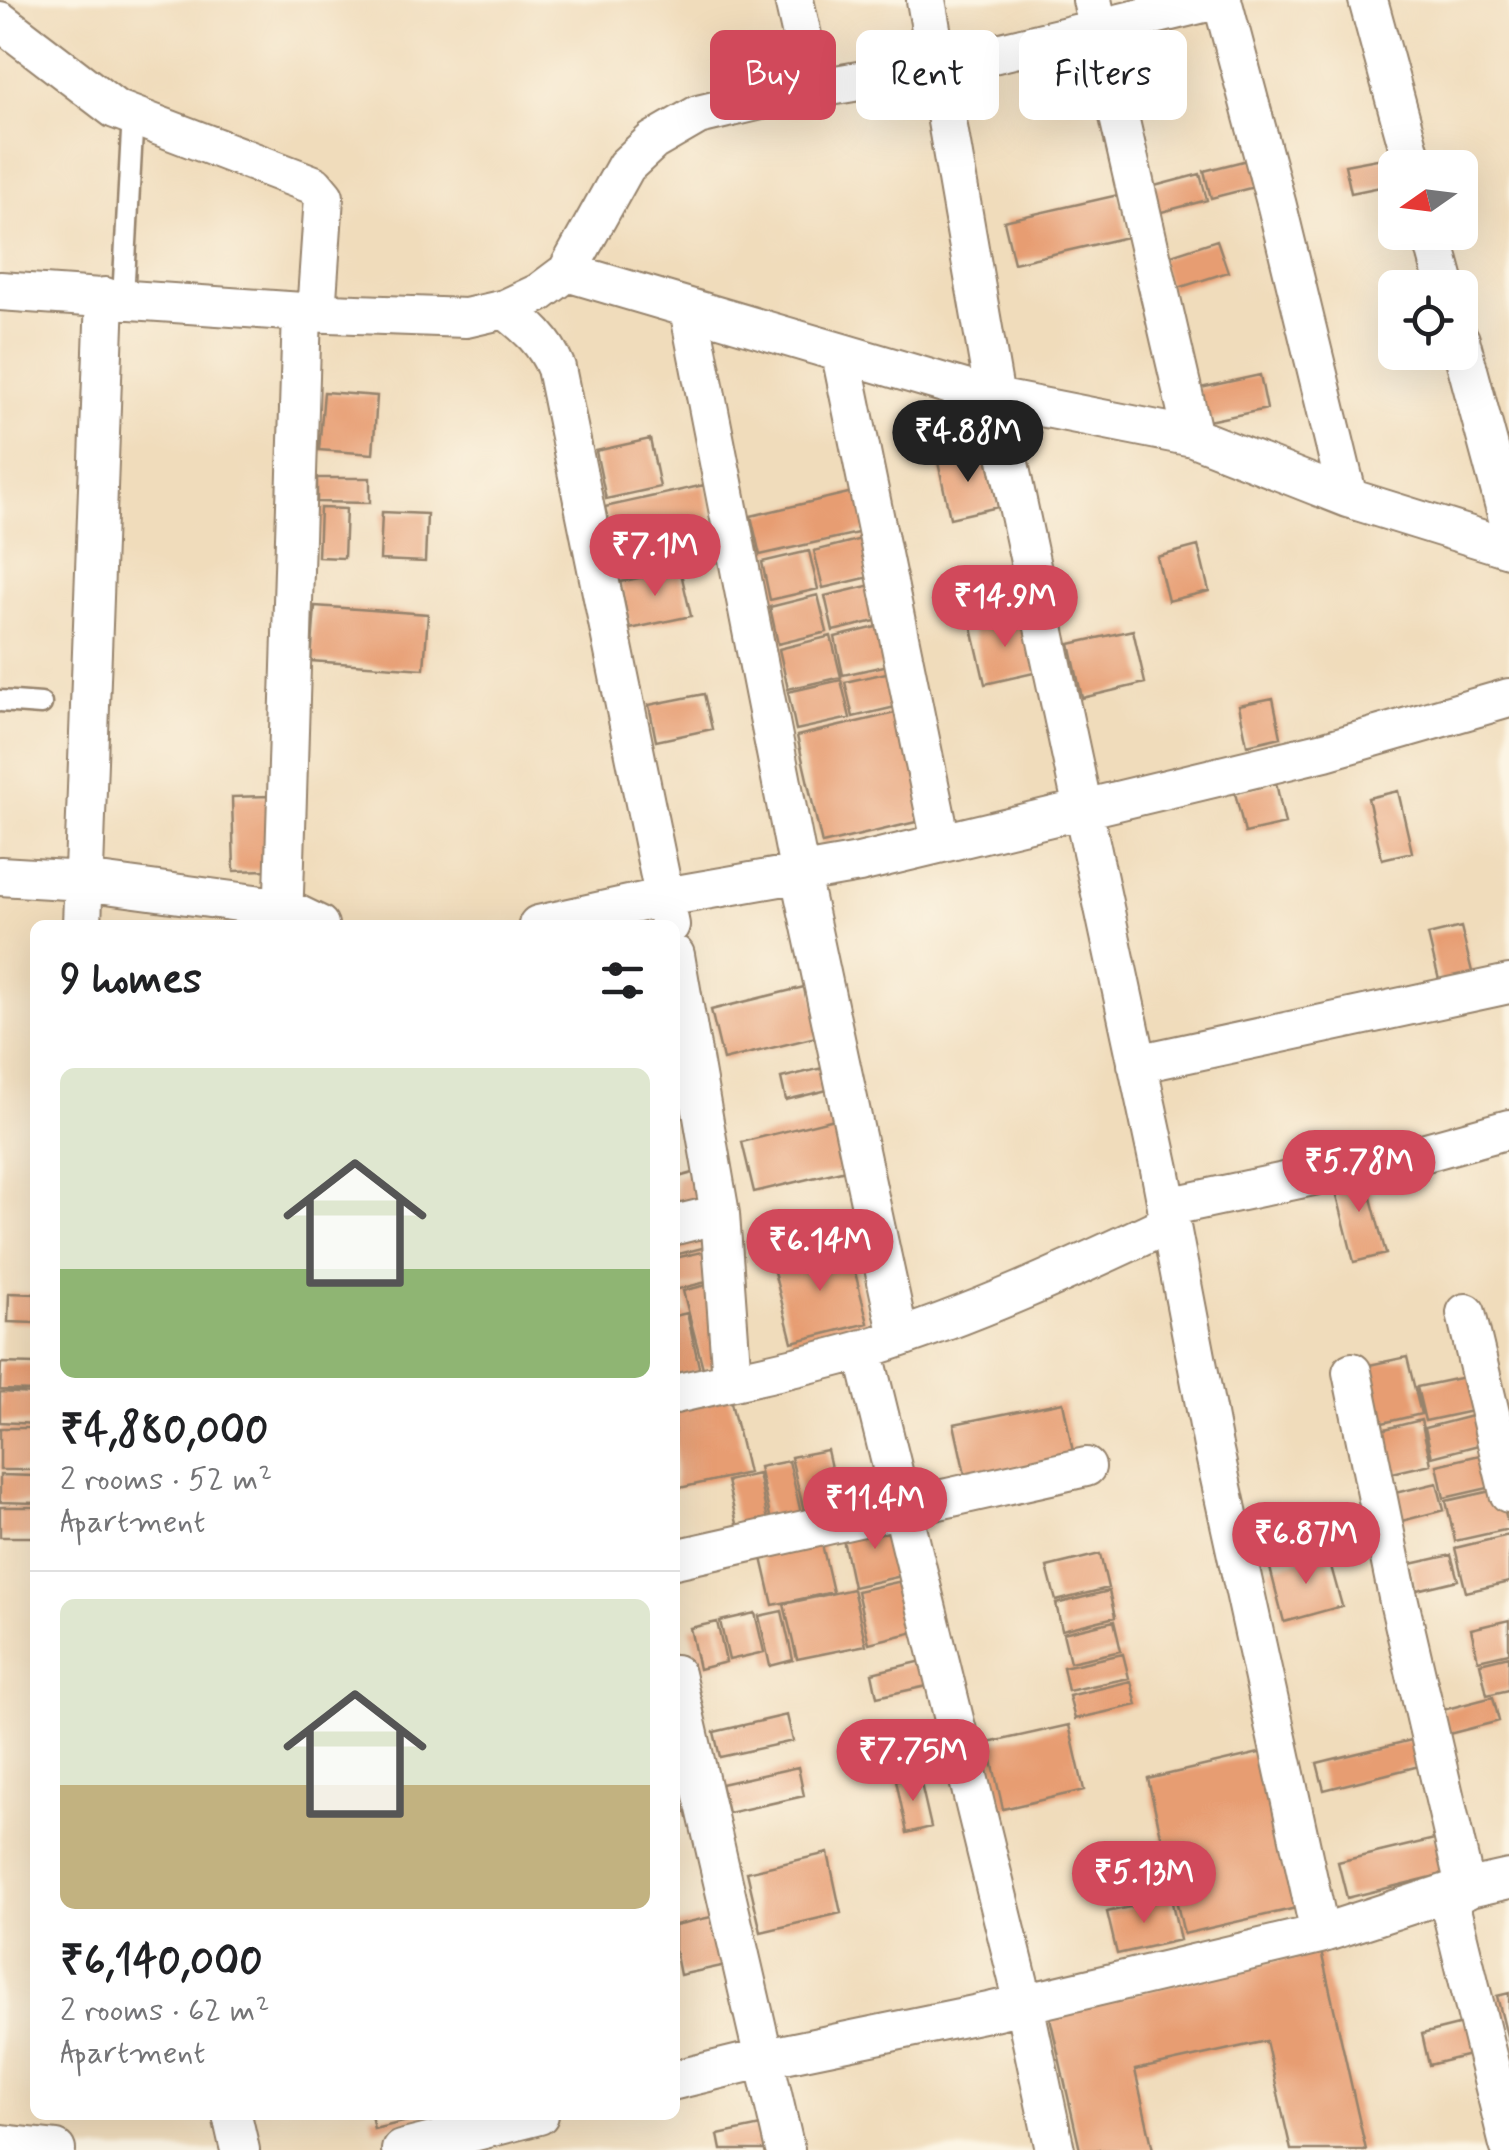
<!DOCTYPE html>
<html lang="en">
<head>
<meta charset="utf-8">
<style>
	:root { --surface:#fff; --page:#f6f6f6; --text:#202124; --muted:#757577; --line:#e0e0e0; --accent:#d1495b }
	body { margin:0; font-family:Mynerve,sans-serif; background:var(--page); color:var(--text); height:100vh; display:flex; flex-direction:column; font-size:38px; white-space:nowrap }
	* { box-sizing:border-box; margin:0 }
	p { font-size:32px; color:var(--muted) }
	.icon { flex:none; width:55px; height:55px; fill:none; stroke:currentColor; stroke-width:2; stroke-linecap:round; stroke-linejoin:round }
	.map { position:relative; flex:1; overflow:hidden }
	.side { position:absolute; left:30px; top:920px; width:650px; height:1200px; display:flex; flex-direction:column; background:var(--surface); border-radius:15px; box-shadow:0 10px 40px #0002 }
	.side>* { flex:none }
	.top-card { position:absolute; left:710px; top:30px; width:648px; height:90px; display:flex; gap:20px }
	.needle { width:65px; rotate:256deg }
	.buttons { position:absolute; left:1378px; top:150px; display:grid; gap:20px }
	.buttons a { display:grid; place-items:center; width:100px; height:100px; border-radius:15px; background:var(--surface); box-shadow:0 10px 40px #0002; font-size:50px }
	.price { position:absolute; translate:-50% -85px; padding:0 22px; border-radius:35px; background:var(--accent); color:#fff; font-size:32px; line-height:65px; filter:drop-shadow(0 2px 5px #0008) }
	.price::after { content:''; position:absolute; left:50%; top:60px; width:30px; height:22px; margin-left:-15px; background:inherit; clip-path:polygon(0 0,100% 0,50% 100%) }
	.price.on { background:#222; color:#fff }
	ul { padding:0; list-style:none }
	li { display:grid; align-content:center; gap:20px; height:530px; padding:0 30px }
	li+li { border-top:2px solid var(--line) }
	li span { display:grid; place-items:center; height:310px; border-radius:15px; color:#555 }
	li>.icon { margin-inline-start:auto }
	span .icon { width:180px; height:180px; fill:#fffc; stroke-width:1 }
	li b { font-size:42px }
	h2 { display:flex; justify-content:space-between; align-items:center; height:120px; padding:0 30px; font-size:42px }
	.pill { padding:0 35px; border-radius:15px; background:var(--surface); box-shadow:0 10px 40px #0002; font-size:35px; line-height:90px }
	.pill.on { background:var(--accent); color:#fff }
	.map>svg:first-child { display:block }
	.building { fill:#e79d72 }
	.lines { fill:none; stroke-linecap:round; stroke-linejoin:round }
	.lane-casing { stroke:#96836c; stroke-width:25 }
	.street-casing { stroke:#96836c; stroke-width:42 }
	.lane { stroke:#fff; stroke-width:20 }
	.street { stroke:#fff; stroke-width:38 }
</style>
</head>
<body>
<div class="map">
<svg width="1509" height="2150" viewBox="0 0 1509 2150">
	<rect width="100%" height="100%" fill="#fcf5e5"/>
	<filter id="ink" filterUnits="userSpaceOnUse"><feTurbulence type="fractalNoise" baseFrequency=".01" numOctaves="2"/><feDisplacementMap in="SourceGraphic" scale="20" xChannelSelector="R" yChannelSelector="G"/><feConvolveMatrix kernelMatrix="1 2 1 2 8 2 1 2 1" color-interpolation-filters="sRGB"/></filter>
	<filter id="wash" filterUnits="userSpaceOnUse"><feTurbulence type="fractalNoise" baseFrequency=".0048" numOctaves="4" result="noise"/><feDisplacementMap in="SourceGraphic" scale="40" xChannelSelector="R" yChannelSelector="G"/><feGaussianBlur stdDeviation="2.25" result="paint"/><feColorMatrix in="noise" values="0 0 0 0 0 0 0 0 0 0 0 0 0 0 0 0 0 1.4 0 .05"/><feComposite in="paint" operator="in"/></filter>
	<g filter="url(#wash)">
		<rect width="100%" height="100%" fill="#f0dcbb"/>
		<g id="blocks">
			<path class="building" d="M1404 154 1395 168V184L1351 193 1345 165Z
				M1259 157 1266 184 1211 198 1204 171Z
				M1200 174 1207 200 1154 214 1147 188Z
				M1118 195 1127 237 1014 263 1004 221Z
				M1217 240 1228 272 1169 291 1159 259Z
				M1260 375 1267 409 1203 422 1196 389Z
				M324 392 377 396 373 454 319 450Z
				M650 439 660 487 606 499 596 451Z
				M986 451 998 507 950 518 938 462Z
				M317 478H370V503L317 502Z
				M704 485 718 552 620 573 605 507Z
				M861 490 871 530 760 555 751 516Z
				M320 508 346 509 344 558 318 557Z
				M382 512 427 514 425 562 380 560Z
				M869 537 878 575 823 588 814 551Z
				M1198 546 1209 591 1168 601 1157 557Z
				M809 551 818 589 770 600 762 562Z
				M680 569 691 616 630 629 620 582Z
				M880 583 888 618 833 631 825 596Z
				M818 595 827 632 778 644 770 607Z
				M315 606 428 614 424 669 311 661Z
				M1025 616 1038 672 985 684 972 628Z
				M889 624 898 663 843 675 835 637Z
				M1133 630 1145 683 1082 698 1070 644Z
				M831 636 841 677 788 689 779 649Z
				M900 670 908 704 853 717 845 682Z
				M841 680 850 718 796 730 788 692Z
				M704 694 712 729 656 741 649 705Z
				M1273 698 1281 737 1247 745 1239 705Z
				M908 710 933 818 822 844 797 736Z
				M1276 783 1285 824 1245 833 1235 793Z
				M1398 791 1412 852 1382 859 1368 798Z
				M270 796 271 870 234 871 232 797Z
				M1461 927 1473 976 1440 984 1428 935Z
				M812 985 824 1035 723 1060 711 1010Z
				M839 1064 844 1086 786 1100 781 1078Z
				M842 1117 854 1168 754 1192 742 1142Z
				M1363 1168 1386 1254 1354 1262 1332 1176Z
				M700 1171 707 1198 675 1206V1178Z
				M708 1222 718 1244 675 1255V1232Z
				M848 1245 868 1323 792 1342 772 1264Z
				M711 1250 718 1279 675 1290V1258Z
				M718 1282 724 1362 703 1368 683 1291Z
				M9 1293 35 1294V1323L8 1322Z
				M687 1313 700 1371 675 1376V1316Z
				M1407 1357 1421 1414 1374 1425 1360 1367Z
				M1 1363 35 1364V1391L0 1390Z
				M1479 1374 1486 1408 1425 1421 1417 1387Z
				M728 1390 748 1473 675 1489V1402Z
				M0 1392 35 1394V1424L0 1422Z
				M1063 1402 1074 1457 966 1479 954 1424Z
				M1487 1412 1494 1441 1432 1457 1425 1428Z
				M1421 1420 1431 1464 1388 1474 1377 1431Z
				M0 1428H35V1470H0Z
				M827 1450 840 1508 805 1516 791 1457Z
				M1493 1452 1501 1485 1444 1498 1437 1465Z
				M789 1461 802 1518 772 1525 759 1467Z
				M758 1474 769 1525 739 1532 727 1481Z
				M0 1475 35 1476V1503L0 1502Z
				M1437 1483 1444 1510 1398 1522 1391 1494Z
				M1500 1489 1509 1529 1455 1541 1446 1501Z
				M0 1507H35V1537H0Z
				M898 1518 910 1574 853 1587 841 1530Z
				M819 1531 833 1592 773 1605 759 1545Z
				M1509 1535V1582L1466 1592 1455 1548Z
				M1327 1552 1342 1606 1284 1622 1270 1568Z
				M1100 1554 1108 1588 1056 1601 1047 1567Z
				M1451 1555 1458 1580 1417 1590 1411 1564Z
				M911 1579 923 1630 869 1643 857 1591Z
				M853 1589 866 1645 797 1659 784 1604Z
				M1109 1591 1115 1617 1062 1630 1056 1604Z
				M782 1611 793 1660 770 1666 759 1616Z
				M755 1613 764 1652 729 1660 720 1621Z
				M1509 1620V1653L1478 1660 1471 1629Z
				M1114 1621 1121 1651 1070 1662 1063 1633Z
				M717 1622 726 1662 699 1669 690 1628Z
				M1123 1654 1129 1678 1068 1691 1063 1667Z
				M1509 1656V1690L1487 1695 1480 1663Z
				M931 1659 936 1684 877 1697 872 1673Z
				M1131 1681 1137 1705 1075 1719 1069 1696Z
				M1493 1697 1499 1721 1449 1734 1443 1710Z
				M787 1715 793 1741 720 1757 714 1732Z
				M1069 1725 1084 1790 1003 1809 988 1743Z
				M1428 1736 1435 1762 1324 1790 1317 1763Z
				M1272 1750 1309 1905 1184 1934 1148 1779Z
				M692 1755 703 1809 675 1815V1759Z
				M798 1767 804 1796 728 1813 721 1784Z
				M919 1775 931 1827 907 1833 896 1780Z
				M1447 1836 1456 1871 1347 1898 1338 1862Z
				M828 1853 841 1913 761 1932 747 1872Z
				M1171 1898 1180 1940 1117 1954 1107 1912Z
				M729 1913 740 1962 680 1975 675 1950V1925Z
				M1321 1951 1366 2150H1291L1266 2041 1135 2070 1153 2150H1080L1049 2013Z
				M1509 1993V2040H1508L1497 1996Z
				M1474 2021 1481 2052 1429 2065 1422 2034Z
				M371 2115H429V2116L374 2129Z
				M775 2123 780 2150H721L718 2135Z"/>
		</g>
	</g>
	<g filter="url(#ink)">
		<use href="#blocks" fill-opacity="0" stroke="#96836c" stroke-width="2.5"/>
		<g class="lines">
			<defs>
				<path id="lane" d="M123 299 133 113
					M0 701 41 704"/>
				<path id="street" d="M794 0 814 89
					M926 0 995 398 1160 1169 1213 1446 1320 1934
					M1092 0 1193 437
					M1222 0 1277 206 1348 498
					M1368 0 1414 168
					M0 21 115 109 314 185 324 197 316 313
					M1431 232 1446 288
					M567 272 995 398 1193 437 1348 498 1509 548
					M0 291 302 312 466 318 505 309 539 293 567 272 626 166 653 141 698 115 790 93 939 67 1216 0
					M505 309C528 327 545 341 556 368L670 925
					M689 309 800 875 899 1337
					M1460 340 1509 522
					M841 354 941 842
					M0 876 84 881 284 908 319 925
					M82 925 105 297
					M283 925 302 312
					M538 925 665 897 859 863 1325 751 1509 698
					M675 955 720 1214 732 1380
					M1137 1064 1509 984
					M1167 1207 1426 1152 1509 1129
					M675 1225 720 1214
					M1466 1313 1509 1493
					M863 1349 1024 2004 1055 2150
					M1352 1372 1398 1597 1466 1890
					M675 1394C739 1379 805 1367 868 1348 973 1315 1071 1270 1170 1223
					M675 1559 1086 1467
					M675 1674 785 2150
					M1447 1893 1509 2145
					M675 2080 765 2058 993 2011 1320 1934 1447 1893 1509 1879
					M232 2115 240 2150
					M0 2144 56 2150
					M401 2150 539 2115"/>
			</defs>
			<use href="#lane" class="lane-casing"/>
			<use href="#street" class="street-casing"/>
			<use href="#lane" class="lane"/>
			<use href="#street" class="street"/>
		</g>
	</g>
</svg>
<div class="buttons">
<a><svg class="needle" viewBox="-14 -14 28 28"><path d="M0-13l5 13h-10z" fill="#e53935"/><path d="M0 13l5-13h-10z" fill="#757577"/></svg></a>
<a><svg class="icon" aria-label="locate" viewBox="0 0 24 24"><circle cx="12" cy="12" r="6"/><path d="M12 2v4M12 18v4M2 12h4M18 12h4"/></svg></a>
</div>
<b class="price on" style="left:968px;top:485px">₹4.88M</b>
<b class="price" style="left:655px;top:599px">₹7.1M</b>
<b class="price" style="left:1005px;top:650px">₹14.9M</b>
<b class="price" style="left:1359px;top:1215px">₹5.78M</b>
<b class="price" style="left:820px;top:1294px">₹6.14M</b>
<b class="price" style="left:875px;top:1552px">₹11.4M</b>
<b class="price" style="left:1306px;top:1587px">₹6.87M</b>
<b class="price" style="left:913px;top:1804px">₹7.75M</b>
<b class="price" style="left:1144px;top:1926px">₹5.13M</b>
<div class="top-card">
<a class="pill on">Buy</a>
<a class="pill">Rent</a>
<a class="pill">Filters</a>
</div>
<section class="side">
<h2>9 homes<svg class="icon" aria-label="filters" viewBox="0 0 24 24"><path d="M4 7h16M4 17h16"/><circle cx="9" cy="7" r="2"/><circle cx="15" cy="17" r="2"/></svg></h2>
<ul>
<li><span style="background:linear-gradient(#dfe7d0 65%,#8fb573 0)"><svg class="icon" aria-label="home" viewBox="0 0 24 24"><path d="M3 11l9-7 9 7M6 9v11h12V9"/></svg></span><div><b>₹4,880,000</b><p>2 rooms · 52 m²</p><p>Apartment</p></div></li>
<li><span style="background:linear-gradient(#dfe7d0 60%,#c2b280 0)"><svg class="icon" aria-label="home" viewBox="0 0 24 24"><path d="M3 11l9-7 9 7M6 9v11h12V9"/></svg></span><div><b>₹6,140,000</b><p>2 rooms · 62 m²</p><p>Apartment</p></div></li>
</ul>
</section>
</div>
</body>
</html>
